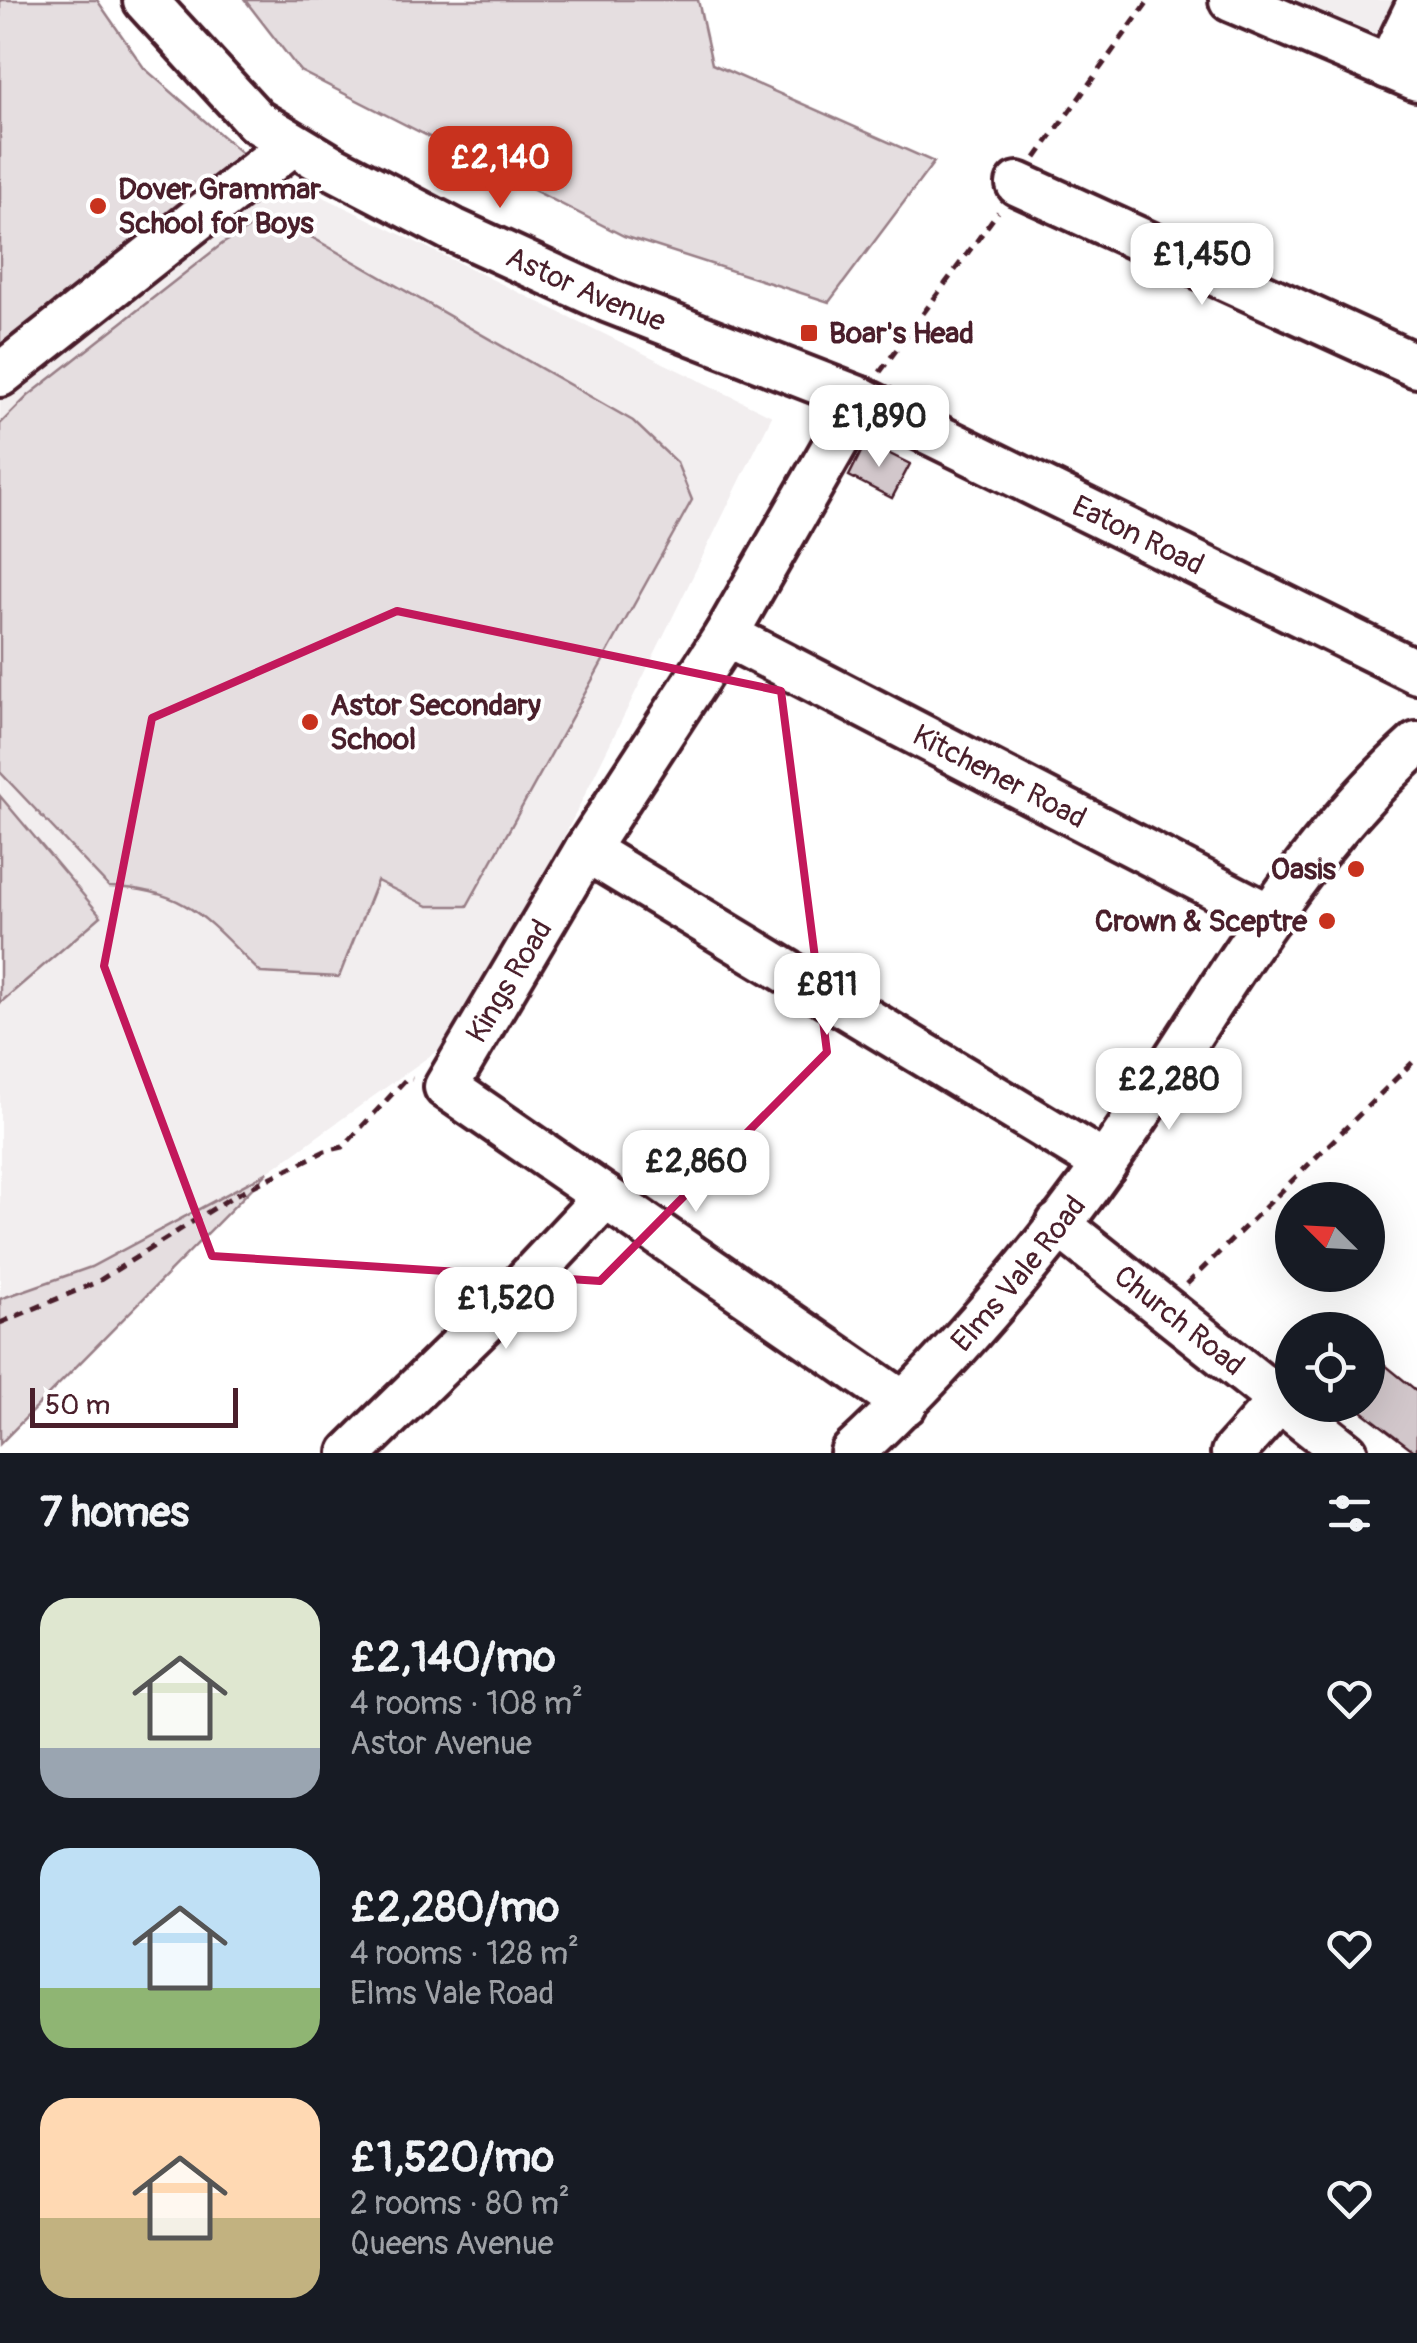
<!DOCTYPE html>
<html lang="en">
<head>
<meta charset="utf-8">
<style>
	:root { --surface:#171b24; --page:#20242c; --text:#f1f3f6; --muted:#9ea1a6; --accent:#c8321e }
	body { margin:0; font-family:Pangolin,sans-serif; background:var(--page); color:var(--text); height:100vh; display:flex; flex-direction:column; font-size:38px; white-space:nowrap }
	* { box-sizing:border-box; margin:0 }
	p { font-size:32px; color:var(--muted) }
	.icon { flex:none; width:55px; height:55px; fill:none; stroke:currentColor; stroke-width:2; stroke-linecap:round; stroke-linejoin:round }
	.map { position:relative; height:1453px; overflow:hidden }
	.drawer { display:flex; flex-direction:column; background:var(--surface); flex:1 }
	.drawer>* { flex:none }
	.needle { width:65px; rotate:294deg }
	.buttons { position:absolute; left:1275px; top:1182px; display:grid; gap:20px }
	.buttons a { display:grid; place-items:center; width:110px; height:110px; border-radius:50%; background:var(--surface); box-shadow:0 10px 40px #0002; font-size:50px }
	.scale { position:absolute; left:30px; bottom:25px; width:208px; box-sizing:border-box; padding-left:10px; border:5px solid #4a1f2b; border-top:0; font-size:28px; line-height:35px; white-space:nowrap; color:#4a1f2b; -webkit-text-stroke:8px #fff; paint-order:stroke }
	.price { position:absolute; translate:-50% -85px; padding:0 22px; border-radius:20px; background:#fff; color:#222; font-size:32px; line-height:65px; filter:drop-shadow(0 2px 5px #0008) }
	.price::after { content:''; position:absolute; left:50%; top:60px; width:30px; height:22px; margin-left:-15px; background:inherit; clip-path:polygon(0 0,100% 0,50% 100%) }
	.price.current { background:var(--accent); color:#fff }
	ul { padding:0; list-style:none }
	li { display:flex; align-items:center; gap:30px; height:250px; padding:0 40px }
	li span { display:grid; place-items:center; flex:none; width:280px; height:200px; border-radius:30px; color:#555 }
	li>.icon { margin-inline-start:auto }
	span .icon { width:120px; height:120px; fill:#fffc; stroke-width:1 }
	li b { font-size:42px }
	h2 { display:flex; justify-content:space-between; align-items:center; height:120px; padding:0 40px; font-size:42px }
	.map>svg:first-child { display:block }
	.built { fill:#f2eeef }
	.green { fill:#e5dee0; stroke:#987e86; stroke-width:2.5 }
	.building { fill:#d2c7cb; stroke:#4a1f2b; stroke-width:2.5 }
	.lines { fill:none; stroke-linecap:round; stroke-linejoin:round }
	.minor-casing { stroke:#4a1f2b; stroke-width:50 }
	.path { stroke:#4a1f2b; stroke-width:5; stroke-dasharray:10 8; stroke-linecap:butt }
	.minor { stroke:#fff; stroke-width:42 }
	.marked { fill:none; stroke:#c2185b; stroke-width:8; stroke-linejoin:round }
	.poi-dot { fill:#c8321e; stroke:#fff; stroke-width:4 }
	.labels { text-anchor:middle; stroke-width:8; stroke-linejoin:round; paint-order:stroke }
	.poi-label { font-size:30px; font-weight:bold; fill:#4a1f2b; stroke:#fff; text-anchor:start }
	.street-label { font-size:30px; fill:#4a1f2b; stroke:#fff }
</style>
</head>
<body>
<div class="map">
<svg width="1417" height="1453" viewBox="0 0 1417 1453">
	<rect width="100%" height="100%" fill="#fff"/>
	<filter id="ink" filterUnits="userSpaceOnUse"><feTurbulence type="fractalNoise" baseFrequency=".01" numOctaves="2"/><feDisplacementMap in="SourceGraphic" scale="20" xChannelSelector="R" yChannelSelector="G"/><feConvolveMatrix kernelMatrix="1 2 1 2 8 2 1 2 1" color-interpolation-filters="sRGB"/></filter>
	<g filter="url(#ink)">
		<path class="built" d="M0 0H97L144 68 252 162 772 416 470 1027 268 1172 91 1267 0 1299Z
			M1295 0H1417V52L1379 35Z"/>
		<path class="green" d="M0 0H97L144 68 252 162 0 357Z
			M245 0H698L712 64 934 162 829 302 624 236 300 71Z
			M254 225 299 230 633 421 677 463 692 500 467 906H428L377 881 339 977 261 973C207 921 189 889 109 887L0 772V424L28 396 222 244Z
			M0 796 101 916 0 1003Z
			M268 1172 0 1444V1299L91 1267Z"/>
		<path class="building" d="M866 442 910 464 892 498 849 476Z
			M1368 1351 1417 1391V1453L1354 1405H1368Z"/>
		<g class="lines">
			<defs>
				<g id="minor">
					<path id="s1" d="M145 0 256 121 332 167 453 230 609 301 861 399 1417 672"/>
					<path d="M1231 0 1417 79"/>
					<path d="M1388 67 1417 7"/>
					<path d="M1018 184 1417 366"/>
					<path d="M0 375 291 145"/>
					<path d="M861 399 726 635 586 850 446 1087 905 1404"/>
					<path id="s2" d="M726 635 1270 916"/>
					<path d="M586 850 1105 1164"/>
					<path id="s3" d="M1058 1224 1346 1453"/>
					<path d="M351 1453 514 1294 605 1197"/>
					<path id="s4" d="M852 1453C940 1372 1037 1260 1106 1162 1206 1020 1287 861 1417 744"/>
					<path d="M1233 1453 1280 1400"/>
				</g>
			</defs>
			<use href="#minor" class="minor-casing"/>
			<path class="path" d="M1036 158 1149 0
				M880 372 998 212
				M1187 1284 1417 1058
				M0 1323 97 1282 235 1195 325 1151 343 1147 407 1078 412 1079"/>
			<use href="#minor" class="minor"/>
		</g>
	</g>
	<path class="marked" d="M397 611 781 691 827 1052 600 1281 212 1256 104 966 152 718Z"/>
	<g class="poi-dot">
		<circle cx="98" cy="206" r="10"/>
		<rect x="799" y="323" width="20" height="20" rx="5"/>
		<circle cx="310" cy="722" r="10"/>
		<circle cx="1356" cy="869" r="10"/>
		<circle cx="1327" cy="921" r="10"/>
	</g>
	<g class="labels">
		<g class="poi-label">
			<text x="118" y="199">Dover Grammar<tspan x="118" dy="34">School for Boys</tspan></text>
			<text x="829" y="343">Boar's Head</text>
			<text x="330" y="715">Astor Secondary<tspan x="330" dy="34">School</tspan></text>
			<text x="1336" y="879" text-anchor="end">Oasis</text>
			<text x="1307" y="931" text-anchor="end">Crown &amp; Sceptre</text>
		</g>
		<g class="street-label">
			<text dy="10" stroke="none"><textPath href="#s1" startOffset="535">Astor Avenue</textPath></text>
			<text dy="10" stroke="none"><textPath href="#s1" startOffset="1140">Eaton Road</textPath></text>
			<text dy="10" stroke="none"><textPath href="#s2" startOffset="308">Kitchener Road</textPath></text>
			<text transform="translate(509 981) rotate(-59)" y="10">Kings Road</text>
			<text dy="10" stroke="none"><textPath href="#s4" startOffset="245">Elms Vale Road</textPath></text>
			<text dy="10" stroke="none"><textPath href="#s3" startOffset="155">Church Road</textPath></text>
		</g>
	</g>
</svg>
<div class="buttons">
<a><svg class="needle" viewBox="-14 -14 28 28"><path d="M0-13l5 13h-10z" fill="#e53935"/><path d="M0 13l5-13h-10z" fill="#9ea1a6"/></svg></a>
<a><svg class="icon" aria-label="locate" viewBox="0 0 24 24"><circle cx="12" cy="12" r="6"/><path d="M12 2v4M12 18v4M2 12h4M18 12h4"/></svg></a>
</div>
<div class="scale">50 m</div>
<b class="price current" style="left:500px;top:211px">£2,140</b>
<b class="price" style="left:1202px;top:308px">£1,450</b>
<b class="price" style="left:879px;top:470px">£1,890</b>
<b class="price" style="left:827px;top:1038px">£811</b>
<b class="price" style="left:1169px;top:1133px">£2,280</b>
<b class="price" style="left:696px;top:1215px">£2,860</b>
<b class="price" style="left:506px;top:1352px">£1,520</b>
</div>
<section class="drawer">
<h2>7 homes<svg class="icon" aria-label="filters" viewBox="0 0 24 24"><path d="M4 7h16M4 17h16"/><circle cx="9" cy="7" r="2"/><circle cx="15" cy="17" r="2"/></svg></h2>
<ul>
<li><span style="background:linear-gradient(#dfe7d0 75%,#9aa5b1 0)"><svg class="icon" aria-label="home" viewBox="0 0 24 24"><path d="M3 11l9-7 9 7M6 9v11h12V9"/></svg></span><div><b>£2,140/mo</b><p>4 rooms · 108 m²</p><p>Astor Avenue</p></div><svg class="icon" aria-label="heart" viewBox="0 0 24 24"><path d="M12 20l-8-8c-3-5 5-10 8-4 3-6 11-1 8 4z"/></svg></li>
<li><span style="background:linear-gradient(#bfe0f5 70%,#8fb573 0)"><svg class="icon" aria-label="home" viewBox="0 0 24 24"><path d="M3 11l9-7 9 7M6 9v11h12V9"/></svg></span><div><b>£2,280/mo</b><p>4 rooms · 128 m²</p><p>Elms Vale Road</p></div><svg class="icon" aria-label="heart" viewBox="0 0 24 24"><path d="M12 20l-8-8c-3-5 5-10 8-4 3-6 11-1 8 4z"/></svg></li>
<li><span style="background:linear-gradient(#ffd9b3 60%,#c2b280 0)"><svg class="icon" aria-label="home" viewBox="0 0 24 24"><path d="M3 11l9-7 9 7M6 9v11h12V9"/></svg></span><div><b>£1,520/mo</b><p>2 rooms · 80 m²</p><p>Queens Avenue</p></div><svg class="icon" aria-label="heart" viewBox="0 0 24 24"><path d="M12 20l-8-8c-3-5 5-10 8-4 3-6 11-1 8 4z"/></svg></li>
</ul>
</section>
</body>
</html>
